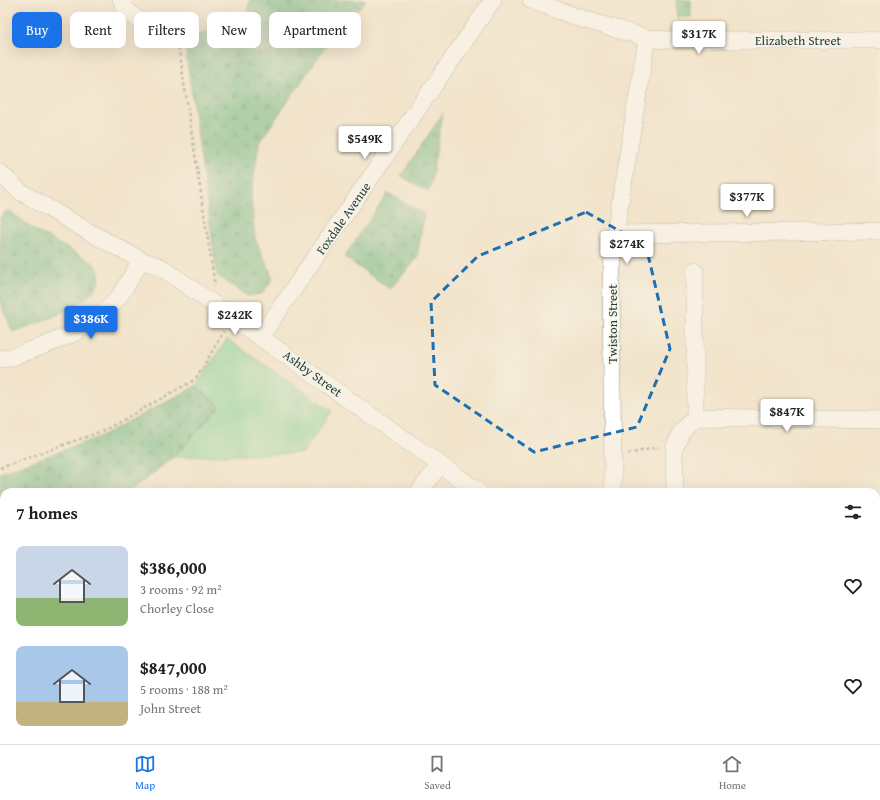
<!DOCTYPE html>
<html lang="en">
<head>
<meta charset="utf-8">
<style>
	:root { --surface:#fff; --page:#f6f6f6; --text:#202124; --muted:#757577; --line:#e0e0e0; --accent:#1a73e8 }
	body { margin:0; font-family:"Gentium Book Plus",serif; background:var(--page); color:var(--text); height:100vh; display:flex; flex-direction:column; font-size:15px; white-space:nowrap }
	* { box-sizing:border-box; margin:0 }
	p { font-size:13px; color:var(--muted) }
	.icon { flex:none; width:22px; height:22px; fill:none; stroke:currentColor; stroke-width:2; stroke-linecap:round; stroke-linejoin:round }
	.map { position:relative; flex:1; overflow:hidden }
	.side { position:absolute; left:0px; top:488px; width:880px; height:256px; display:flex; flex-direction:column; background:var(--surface); border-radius:12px 12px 0 0; box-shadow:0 4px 16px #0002 }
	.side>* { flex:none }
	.top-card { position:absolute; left:12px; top:12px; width:400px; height:36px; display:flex; gap:8px }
	.price { position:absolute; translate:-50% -34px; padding:0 9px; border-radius:4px; background:#fff; color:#222; font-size:13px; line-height:26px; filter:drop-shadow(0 1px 2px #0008) }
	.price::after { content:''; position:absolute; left:50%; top:24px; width:12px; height:9px; margin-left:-6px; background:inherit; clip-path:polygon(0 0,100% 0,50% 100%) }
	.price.selected { background:var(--accent); color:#fff }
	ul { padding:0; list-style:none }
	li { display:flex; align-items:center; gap:12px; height:100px; padding:0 16px }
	li span { display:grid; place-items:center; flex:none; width:112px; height:80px; border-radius:8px; color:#555 }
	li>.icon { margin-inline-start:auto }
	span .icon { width:48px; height:48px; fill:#fffc; stroke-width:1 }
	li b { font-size:17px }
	h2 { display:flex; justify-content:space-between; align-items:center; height:48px; padding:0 16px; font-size:17px }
	.pill { padding:0 14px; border-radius:8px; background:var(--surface); box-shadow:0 4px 16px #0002; font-size:14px; line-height:36px }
	.pill.selected { background:var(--accent); color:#fff }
	.tab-bar { display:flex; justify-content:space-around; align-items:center; height:56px; border-top:1px solid var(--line); background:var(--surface); font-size:11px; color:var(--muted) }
	.tab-bar a { display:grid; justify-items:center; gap:2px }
	.tab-bar .selected { color:var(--accent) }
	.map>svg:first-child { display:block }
	.green { fill:#79d39a; stroke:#4c8867 }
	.forest { fill:url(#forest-firs); stroke:#40795b }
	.building { fill:#ca8cc6 }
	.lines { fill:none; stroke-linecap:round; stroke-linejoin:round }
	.minor-casing { stroke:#889080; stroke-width:18 }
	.path { stroke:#889080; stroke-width:2.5; stroke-dasharray:3 3; stroke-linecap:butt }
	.minor { stroke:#fff; stroke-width:17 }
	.marked { fill:none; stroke:#1f6fb2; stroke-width:3; stroke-dasharray:8 5; stroke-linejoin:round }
	.labels { text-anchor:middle; stroke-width:3; stroke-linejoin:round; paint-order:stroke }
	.street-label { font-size:13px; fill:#1f3d34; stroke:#f7f3e8 }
</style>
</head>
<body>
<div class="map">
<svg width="880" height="744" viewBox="0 0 880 744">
	<defs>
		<pattern id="forest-firs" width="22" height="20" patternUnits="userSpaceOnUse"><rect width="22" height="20" fill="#62b582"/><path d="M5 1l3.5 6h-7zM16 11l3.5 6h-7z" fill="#50946b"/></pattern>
	</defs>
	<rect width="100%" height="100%" fill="#f7f3e8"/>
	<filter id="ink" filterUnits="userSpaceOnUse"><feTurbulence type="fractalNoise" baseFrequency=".025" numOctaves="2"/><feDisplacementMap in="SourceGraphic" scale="8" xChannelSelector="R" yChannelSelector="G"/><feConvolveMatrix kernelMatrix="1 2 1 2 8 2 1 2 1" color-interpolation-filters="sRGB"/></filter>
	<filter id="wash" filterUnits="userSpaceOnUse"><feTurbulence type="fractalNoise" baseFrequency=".012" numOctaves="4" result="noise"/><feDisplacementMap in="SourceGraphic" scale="16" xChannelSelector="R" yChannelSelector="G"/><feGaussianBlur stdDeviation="0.9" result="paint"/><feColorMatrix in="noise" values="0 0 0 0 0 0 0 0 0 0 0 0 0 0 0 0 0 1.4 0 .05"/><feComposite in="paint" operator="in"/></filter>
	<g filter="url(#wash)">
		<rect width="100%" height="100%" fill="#f2e4cb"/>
		<path class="green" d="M227 339 332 411 303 453 174 457 220 406 196 386Z
			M876 540H880V681L876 682Z"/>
		<path class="forest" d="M250 0H366L330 40 259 143 251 196 255 238 273 278 262 294 247 296 217 275 184 39 246 19Z
			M676 0H691V17H677Z
			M443 113 429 192 401 176Z
			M388 193 424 214 417 259 390 289 344 257Z
			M8 210 36 231 92 262C127 294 33 325 13 332L0 303V217Z
			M196 386 220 406 174 457 129 492H4V615L0 627V473L99 437Z
			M880 681V744H722V740H876V682Z"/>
		<g id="blocks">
			<path class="building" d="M880 548V599L876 598V549Z"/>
		</g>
	</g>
	<g filter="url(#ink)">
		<use href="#blocks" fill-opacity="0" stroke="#889080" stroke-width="1"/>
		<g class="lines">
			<defs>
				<path id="minor" d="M121 0 127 11 148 27
					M531 0 579 18 647 38 667 40H880
					M0 173 21 192 89 232 141 260 161 267 479 492
					M615 234 880 231
					M695 271V417
					M261 336 493 0
					M0 359 9 358C47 344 91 333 117 299 126 288 133 273 141 260
					M695 417 880 420
					M419 492 440 465
					M613 492 611 280 615 234 647 38
					M675 492 674 449 681 432 695 417
					M876 533 880 532"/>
			</defs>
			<use href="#minor" class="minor-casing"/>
			<path class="path" d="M161 34 178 43 215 286
				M628 454 658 447
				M0 468 105 430 196 379 224 331
				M0 579 4 576
				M425 740V744
				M708 740V744"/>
			<use href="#minor" class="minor"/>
		</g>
	</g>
	<path d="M0 0H880V744H0ZM586 212 646 246 670 349 637 427 534 452 435 385 431 302 478 256Z" fill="#f2e4cb" fill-opacity=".55" fill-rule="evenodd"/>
	<path class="marked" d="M586 212 646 246 670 349 637 427 534 452 435 385 431 302 478 256Z"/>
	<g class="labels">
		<g class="street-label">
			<text x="798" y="45">Elizabeth Street</text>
			<text transform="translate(343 218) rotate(-55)" y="5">Foxdale Avenue</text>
			<text transform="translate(612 324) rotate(-90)" y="5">Twiston Street</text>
			<text transform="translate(313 373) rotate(36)" y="5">Ashby Street</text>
		</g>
	</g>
</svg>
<b class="price" style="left:699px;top:55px">$317K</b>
<b class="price" style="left:365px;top:160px">$549K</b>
<b class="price" style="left:747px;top:218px">$377K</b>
<b class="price" style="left:627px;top:265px">$274K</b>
<b class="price" style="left:235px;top:336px">$242K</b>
<b class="price selected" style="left:91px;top:340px">$386K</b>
<b class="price" style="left:787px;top:433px">$847K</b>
<div class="top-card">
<a class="pill selected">Buy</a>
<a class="pill">Rent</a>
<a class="pill">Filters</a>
<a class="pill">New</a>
<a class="pill">Apartment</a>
</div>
<section class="side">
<h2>7 homes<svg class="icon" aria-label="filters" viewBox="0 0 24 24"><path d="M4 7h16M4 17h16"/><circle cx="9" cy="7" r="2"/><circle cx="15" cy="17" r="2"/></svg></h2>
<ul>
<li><span style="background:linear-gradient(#c9d6e8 65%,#8fb573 0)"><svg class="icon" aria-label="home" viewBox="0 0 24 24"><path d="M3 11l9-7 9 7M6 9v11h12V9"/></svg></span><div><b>$386,000</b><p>3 rooms · 92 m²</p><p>Chorley Close</p></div><svg class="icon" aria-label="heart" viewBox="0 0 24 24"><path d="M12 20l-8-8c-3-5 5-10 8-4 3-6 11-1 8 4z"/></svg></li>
<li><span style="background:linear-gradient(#a9c7e8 70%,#c2b280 0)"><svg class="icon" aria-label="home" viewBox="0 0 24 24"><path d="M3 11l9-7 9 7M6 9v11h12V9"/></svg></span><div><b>$847,000</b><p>5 rooms · 188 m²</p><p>John Street</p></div><svg class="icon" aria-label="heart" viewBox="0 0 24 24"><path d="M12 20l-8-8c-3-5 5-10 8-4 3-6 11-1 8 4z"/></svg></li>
</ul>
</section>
</div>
<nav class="tab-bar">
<a class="selected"><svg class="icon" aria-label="map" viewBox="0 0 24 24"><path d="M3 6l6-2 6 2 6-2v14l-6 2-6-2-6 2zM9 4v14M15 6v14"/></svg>Map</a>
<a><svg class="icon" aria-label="saved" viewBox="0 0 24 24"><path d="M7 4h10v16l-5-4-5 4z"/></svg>Saved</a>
<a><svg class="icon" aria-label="home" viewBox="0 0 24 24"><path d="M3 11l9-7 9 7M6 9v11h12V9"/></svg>Home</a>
</nav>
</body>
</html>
